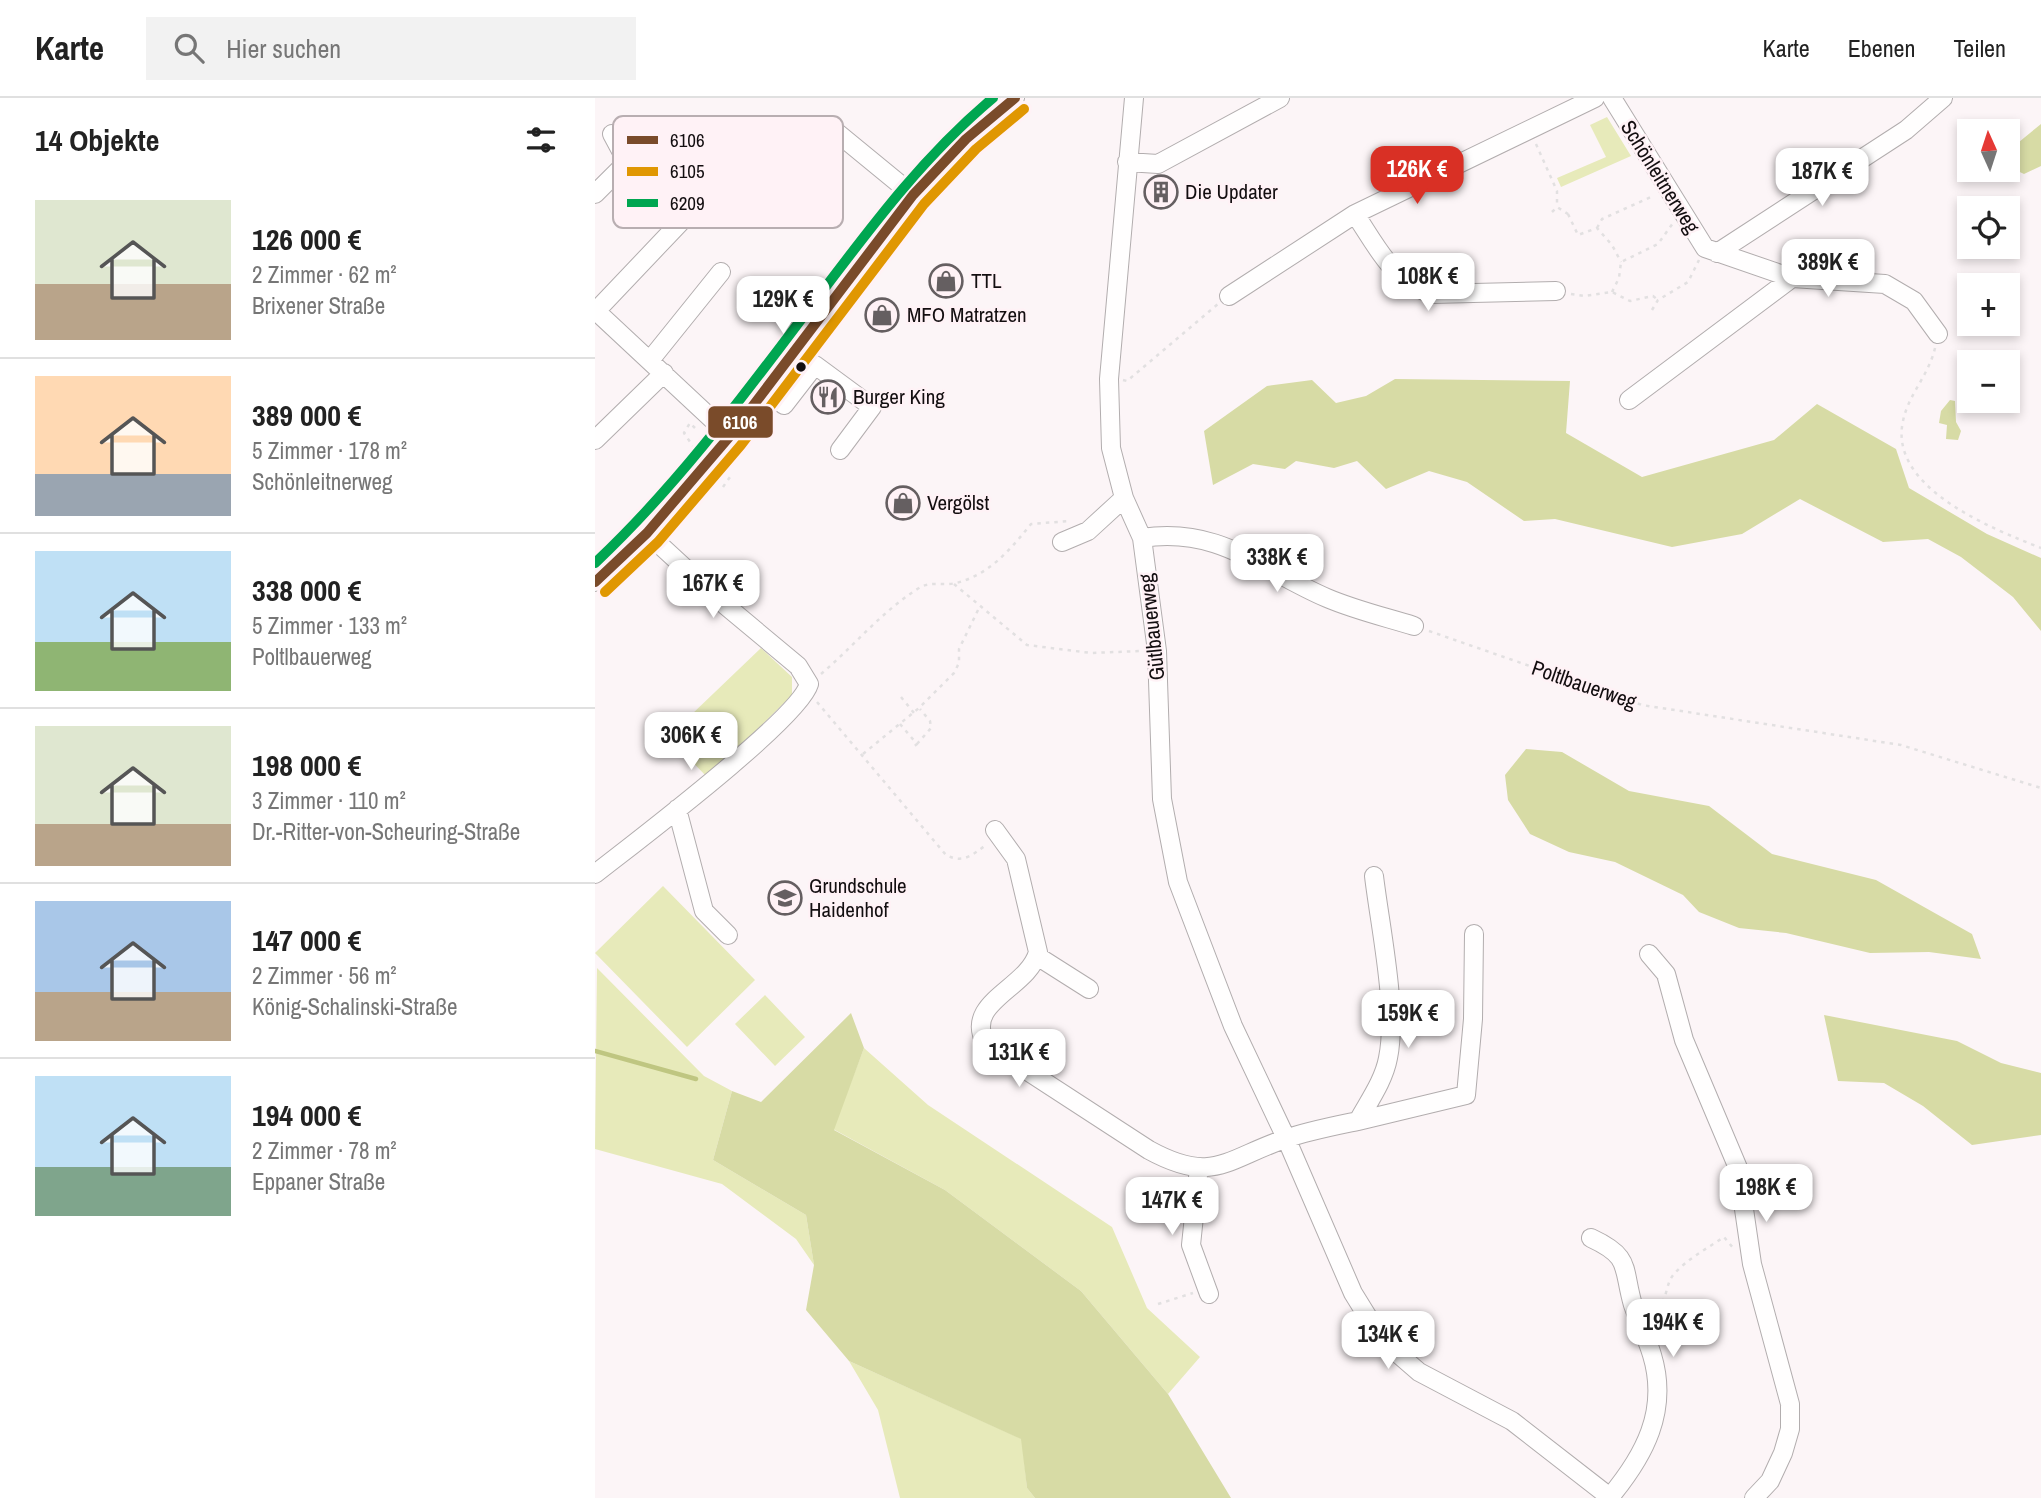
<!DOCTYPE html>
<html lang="de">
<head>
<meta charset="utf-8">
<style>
	:root { --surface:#fff; --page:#f2f2f2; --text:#222; --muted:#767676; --line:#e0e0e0; --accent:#d93025 }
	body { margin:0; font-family:"Archivo Narrow",sans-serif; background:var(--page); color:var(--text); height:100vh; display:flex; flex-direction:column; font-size:26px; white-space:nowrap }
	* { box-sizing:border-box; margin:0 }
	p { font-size:23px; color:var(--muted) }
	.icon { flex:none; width:38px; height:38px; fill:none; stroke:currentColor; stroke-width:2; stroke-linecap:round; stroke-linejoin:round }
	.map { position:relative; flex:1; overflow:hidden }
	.drawer { display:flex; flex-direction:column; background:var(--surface); width:595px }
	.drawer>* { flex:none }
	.needle { width:46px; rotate:357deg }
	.tools { position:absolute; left:1362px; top:21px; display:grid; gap:14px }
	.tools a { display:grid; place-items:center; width:63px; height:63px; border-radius:0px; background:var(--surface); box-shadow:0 4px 10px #0003; font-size:35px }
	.price { position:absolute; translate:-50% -60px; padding:0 16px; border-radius:14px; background:#fff; color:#222; font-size:23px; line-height:46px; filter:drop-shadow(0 2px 4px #0008) }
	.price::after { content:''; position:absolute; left:50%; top:42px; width:21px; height:16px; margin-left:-10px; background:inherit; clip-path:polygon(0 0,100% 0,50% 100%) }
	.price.selected { background:var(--accent); color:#fff }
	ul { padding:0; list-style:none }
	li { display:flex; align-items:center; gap:21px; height:175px; padding:0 35px }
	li+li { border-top:2px solid var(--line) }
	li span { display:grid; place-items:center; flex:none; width:196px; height:140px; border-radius:0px; color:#555 }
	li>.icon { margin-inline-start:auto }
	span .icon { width:84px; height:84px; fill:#fffc; stroke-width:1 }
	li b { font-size:30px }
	h2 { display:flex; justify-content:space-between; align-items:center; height:84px; padding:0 35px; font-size:30px }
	header { display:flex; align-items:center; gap:42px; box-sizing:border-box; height:98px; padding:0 35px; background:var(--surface); border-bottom:2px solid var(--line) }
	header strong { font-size:33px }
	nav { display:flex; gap:38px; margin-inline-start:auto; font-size:24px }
	.search { width:490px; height:63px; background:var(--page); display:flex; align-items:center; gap:18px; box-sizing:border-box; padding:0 24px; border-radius:0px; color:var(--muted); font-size:26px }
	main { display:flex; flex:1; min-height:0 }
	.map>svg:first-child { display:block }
	.green { fill:#e7eaba }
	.forest { fill:#d7dba5 }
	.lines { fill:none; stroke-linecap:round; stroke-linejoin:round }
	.stream { stroke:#bfc681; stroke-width:4.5 }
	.minor-casing { stroke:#b2adae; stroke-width:20 }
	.path { stroke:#e2e0e1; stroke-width:2.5; stroke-dasharray:3.5 5; stroke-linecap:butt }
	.minor { stroke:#fffefe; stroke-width:18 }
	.bus-1-casing { stroke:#fff2f6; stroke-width:16 }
	.bus-2-casing { stroke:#fff2f6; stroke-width:16 }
	.bus-3-casing { stroke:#fff2f6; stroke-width:16 }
	.bus-1 { stroke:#7a4b2a; stroke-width:10 }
	.bus-2 { stroke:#e09702; stroke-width:10 }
	.bus-3 { stroke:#00a651; stroke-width:10 }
	.bus-dot { fill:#130e10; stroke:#fff2f6; stroke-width:2.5 }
	.labels { text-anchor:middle; stroke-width:5; stroke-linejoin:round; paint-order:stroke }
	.street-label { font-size:21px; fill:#130e10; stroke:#fff2f6 }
	.poi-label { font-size:21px; fill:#130e10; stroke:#fff2f6; text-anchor:start }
	.key { fill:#fff2f6; stroke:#b8aeb1; stroke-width:2 }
	.key-label { font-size:19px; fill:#130e10 }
	.line-badge { stroke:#fff2f6; stroke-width:2.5 }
	.badge-label { font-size:19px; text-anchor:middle; font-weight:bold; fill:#fff }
</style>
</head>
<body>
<header>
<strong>Karte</strong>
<div class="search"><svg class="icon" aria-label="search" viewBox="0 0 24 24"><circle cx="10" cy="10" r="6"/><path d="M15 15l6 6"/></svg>Hier suchen</div>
<nav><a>Karte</a><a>Ebenen</a><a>Teilen</a></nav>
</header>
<main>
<section class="drawer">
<h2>14 Objekte<svg class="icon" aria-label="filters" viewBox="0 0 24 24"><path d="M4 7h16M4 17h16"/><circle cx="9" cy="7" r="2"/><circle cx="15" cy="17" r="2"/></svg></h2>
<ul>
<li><span style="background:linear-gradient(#dfe7d0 60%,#b9a48a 0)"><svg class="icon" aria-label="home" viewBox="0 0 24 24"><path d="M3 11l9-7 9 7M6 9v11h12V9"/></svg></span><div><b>126 000 €</b><p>2 Zimmer · 62 m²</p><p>Brixener Straße</p></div></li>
<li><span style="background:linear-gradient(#ffd9b3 70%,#9aa5b1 0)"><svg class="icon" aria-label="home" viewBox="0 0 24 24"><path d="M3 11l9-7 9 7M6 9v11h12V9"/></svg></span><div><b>389 000 €</b><p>5 Zimmer · 178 m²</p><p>Schönleitnerweg</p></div></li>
<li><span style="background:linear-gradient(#bfe0f5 65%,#8fb573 0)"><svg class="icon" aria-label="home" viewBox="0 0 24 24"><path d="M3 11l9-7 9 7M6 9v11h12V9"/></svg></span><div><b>338 000 €</b><p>5 Zimmer · 133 m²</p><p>Poltlbauerweg</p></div></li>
<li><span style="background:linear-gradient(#dfe7d0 70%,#b9a48a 0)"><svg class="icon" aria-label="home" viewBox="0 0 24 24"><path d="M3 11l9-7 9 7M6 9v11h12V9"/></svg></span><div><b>198 000 €</b><p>3 Zimmer · 110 m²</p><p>Dr.-Ritter-von-Scheuring-Straße</p></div></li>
<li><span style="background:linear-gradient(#a9c7e8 65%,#b9a48a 0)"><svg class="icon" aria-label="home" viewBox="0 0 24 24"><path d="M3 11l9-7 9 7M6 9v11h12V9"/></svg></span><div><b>147 000 €</b><p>2 Zimmer · 56 m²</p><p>König-Schalinski-Straße</p></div></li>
<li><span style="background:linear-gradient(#bfe0f5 65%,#7fa58c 0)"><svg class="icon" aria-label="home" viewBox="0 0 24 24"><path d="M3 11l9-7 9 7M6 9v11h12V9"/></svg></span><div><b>194 000 €</b><p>2 Zimmer · 78 m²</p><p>Eppaner Straße</p></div></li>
</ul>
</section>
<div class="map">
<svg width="1446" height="1400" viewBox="0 0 1446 1400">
	<rect width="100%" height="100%" fill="#fcf5f7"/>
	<path class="green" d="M1012 19 1036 58 966 89 962 80 1011 59 995 27Z
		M166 550 197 579V597L113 680 73 639Z
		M68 788 160 882 92 949 0 855Z
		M2 870 109 978 137 993 118 1062 211 1117 219 1167 201 1141 127 1086 0 1051Z
		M170 897 210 939 180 968 140 926Z
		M269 950 333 1007 517 1129 552 1210 605 1259 573 1296 486 1193 350 1092 238 1031Z
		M254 1263 427 1341 432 1390 440 1400H305L283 1312Z"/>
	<path class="forest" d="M1446 26V68L1429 76 1412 68 1413 53Z
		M800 281 975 283 971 335 1047 379 1179 342 1222 306 1301 351 1314 390 1392 436 1446 460V533L1418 499 1366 459 1333 441 1288 444 1205 401 1147 436 1077 449 960 421 929 423 872 384 834 373 791 391 762 363 739 370 701 363 690 371 658 366 618 387 609 333 672 288 717 282 741 305 771 298Z
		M1355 302 1360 303 1361 324 1366 333 1363 342 1351 341 1352 327 1344 325 1346 313Z
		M931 651 967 654 1034 693 1114 708 1177 756 1281 782 1377 836 1386 861 1334 854 1275 855 1191 835 1144 830 1104 814 1088 797 1020 764 974 754 935 736 913 702 910 677Z
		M256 915 269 950 239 1032 350 1092 486 1193 573 1296 636 1400H440L432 1390 426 1341 254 1263 211 1212 219 1167 211 1117 118 1062 137 993 166 1004Z
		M1229 917 1362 943 1406 965 1446 975V1037L1377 1047 1328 1008 1289 985 1243 983Z"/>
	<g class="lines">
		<path class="stream" d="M0 953 101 981"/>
		<defs>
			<path id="minor" d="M539 0 514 281 516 350 529 400 547 440 562 553 567 701 583 784 638 928 691 1040 758 1195 787 1242 824 1274 917 1323 1016 1400
				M1017 0 1110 150 1197 180 1290 186 1319 203 1343 236
				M102 43 128 36 240 33 318 97
				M532 64 563 66 685 0
				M0 96 32 64 17 36
				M760 116C782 149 797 182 836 196L961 193
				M1122 155 1311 32 1348 0
				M634 198 760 116 1000 0
				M0 212 135 338
				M1 213 97 112
				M56 261 126 174
				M171 293 189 307 220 267 277 309 245 352
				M1034 302 1197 180
				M0 342 69 275
				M547 440C625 428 666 472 732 500 760 512 790 519 819 528
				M467 444 493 433 529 400
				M0 484 52 435 135 338 318 97 371 41 420 0
				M82 711 109 813 133 837
				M400 732 421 761 443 854C433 891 367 904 391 946L554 1052C618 1087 631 1061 690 1041 713 1033 739 1028 763 1023 774 1003 789 982 793 960 803 911 785 829 779 778
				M0 776C38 746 204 621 214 586L203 568 130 507 52 435
				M1054 856 1071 876 1089 942 1143 1070 1157 1166 1195 1306V1331L1188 1355 1175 1383 1159 1400
				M442 858 494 891
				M763 1023 871 997 878 921 879 836
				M604 1070 596 1147 614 1196
				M996 1140C1037 1159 1027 1169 1038 1207 1044 1224 1052 1240 1057 1257 1074 1313 1049 1358 1015 1399"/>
		</defs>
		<use href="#minor" class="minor-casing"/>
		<path class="path" d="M941 46 962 93V109
			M957 114 962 109 973 116 977 114
			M973 116 983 137 1002 130 1017 147 1026 164
			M1002 130 1007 121 1058 98
			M1017 194 1024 180 1026 164 1063 146 1078 125
			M976 196 989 198 1017 194 1035 203 1058 198 1063 202
			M1057 212 1063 202 1093 184 1104 162
			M1340 250C1334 277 1313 297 1308 323 1293 390 1398 431 1446 450
			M528 282 532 283 623 206
			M100 330 95 325 89 335 102 354
			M128 389 135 379
			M359 486 432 547 496 555 546 553
			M834 533 1047 607 1306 647 1446 690
			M226 576C259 548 287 513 324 490 334 483 349 488 361 485 394 477 415 452 436 426L474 423
			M306 599 319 615
			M222 604 351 757C368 766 377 757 391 747
			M305 626 322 646 317 650
			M322 646 336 630 335 623 325 611
			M268 656 324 610 359 575 364 565V551L385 508
			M563 1206 598 1195
			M1054 1206 1062 1210C1073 1202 1070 1186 1079 1176 1092 1161 1113 1150 1129 1139L1139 1151"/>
		<use href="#minor" class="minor"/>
		<defs>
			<path id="bus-1" d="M0 484 52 435 135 338 318 97 371 41 420 0"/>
			<path id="bus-2" d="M10 494 63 444 146 347 329 106 381 51 429 11"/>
			<path id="bus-3" d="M0 465C86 384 155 289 226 195 279 125 330 57 398 0"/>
		</defs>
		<use href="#bus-1" class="bus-1-casing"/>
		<use href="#bus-2" class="bus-2-casing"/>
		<use href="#bus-3" class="bus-3-casing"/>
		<use href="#bus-1" class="bus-1"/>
		<use href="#bus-2" class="bus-2"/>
		<use href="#bus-3" class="bus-3"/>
	</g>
	<defs>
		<symbol id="building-ring" viewBox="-11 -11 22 22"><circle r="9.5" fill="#fff2f6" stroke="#655f61" stroke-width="1.5"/><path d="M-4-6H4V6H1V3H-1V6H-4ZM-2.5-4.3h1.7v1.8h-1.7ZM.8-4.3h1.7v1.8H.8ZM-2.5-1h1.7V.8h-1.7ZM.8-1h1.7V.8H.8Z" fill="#655f61"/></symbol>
		<symbol id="shop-ring" viewBox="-11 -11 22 22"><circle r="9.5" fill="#fff2f6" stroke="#655f61" stroke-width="1.5"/><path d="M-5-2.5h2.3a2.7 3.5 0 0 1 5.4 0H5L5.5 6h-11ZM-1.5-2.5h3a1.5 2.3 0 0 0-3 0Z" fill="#655f61"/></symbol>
		<symbol id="restaurant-ring" viewBox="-11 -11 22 22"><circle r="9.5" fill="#fff2f6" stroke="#655f61" stroke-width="1.5"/><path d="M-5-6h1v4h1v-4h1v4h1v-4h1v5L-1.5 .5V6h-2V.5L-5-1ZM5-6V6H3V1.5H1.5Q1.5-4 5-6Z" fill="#655f61"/></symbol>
		<symbol id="school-ring" viewBox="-11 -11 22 22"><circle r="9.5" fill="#fff2f6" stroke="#655f61" stroke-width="1.5"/><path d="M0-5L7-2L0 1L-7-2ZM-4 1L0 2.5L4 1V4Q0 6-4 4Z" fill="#655f61"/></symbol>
	</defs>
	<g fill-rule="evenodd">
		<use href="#building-ring" x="547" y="75" width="38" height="38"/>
		<use href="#shop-ring" x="332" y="164" width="38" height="38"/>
		<use href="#shop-ring" x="268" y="198" width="38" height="38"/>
		<use href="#restaurant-ring" x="214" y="280" width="38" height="38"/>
		<use href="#shop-ring" x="289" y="386" width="38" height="38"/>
		<use href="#school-ring" x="171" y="781" width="38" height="38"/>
	</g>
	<circle class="bus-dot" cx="206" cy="269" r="6"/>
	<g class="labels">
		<g class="street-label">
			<text transform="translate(1065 79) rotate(58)" y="7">Schönleitnerweg</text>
			<text transform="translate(557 529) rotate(-96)" y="7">Gütlbauerweg</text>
			<text transform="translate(989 587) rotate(19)" y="7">Poltlbauerweg</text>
		</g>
		<g class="poi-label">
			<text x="590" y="101">Die Updater</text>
			<text x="376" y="190">TTL</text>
			<text x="312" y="224">MFO Matratzen</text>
			<text x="258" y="306">Burger King</text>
			<text x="332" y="412">Vergölst</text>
			<text x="214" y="795">Grundschule<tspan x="214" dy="24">Haidenhof</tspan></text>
		</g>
	</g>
	<rect x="18" y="18" width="230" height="112" rx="10" class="key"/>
	<rect x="32" y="38" width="31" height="8" fill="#7a4b2a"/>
	<rect x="32" y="69" width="31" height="9" fill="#e09702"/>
	<rect x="32" y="101" width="31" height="8" fill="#00a651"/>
	<g class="key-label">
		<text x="75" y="49">6106</text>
		<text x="75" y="80">6105</text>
		<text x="75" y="112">6209</text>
	</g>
	<rect class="line-badge" x="112" y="307" width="67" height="34" rx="7" fill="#7a4b2a"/>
	<g class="badge-label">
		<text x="145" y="331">6106</text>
	</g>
</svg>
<div class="tools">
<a><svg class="needle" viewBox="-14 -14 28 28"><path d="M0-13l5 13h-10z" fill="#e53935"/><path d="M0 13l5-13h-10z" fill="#767676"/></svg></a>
<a><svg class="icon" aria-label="locate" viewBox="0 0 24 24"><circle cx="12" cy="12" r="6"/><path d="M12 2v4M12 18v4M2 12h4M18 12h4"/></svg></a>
<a>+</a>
<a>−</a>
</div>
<b class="price selected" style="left:822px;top:108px">126K €</b>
<b class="price" style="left:1227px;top:110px">187K €</b>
<b class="price" style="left:1233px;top:201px">389K €</b>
<b class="price" style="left:833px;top:215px">108K €</b>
<b class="price" style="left:188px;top:238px">129K €</b>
<b class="price" style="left:682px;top:496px">338K €</b>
<b class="price" style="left:118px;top:522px">167K €</b>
<b class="price" style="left:96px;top:674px">306K €</b>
<b class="price" style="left:813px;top:952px">159K €</b>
<b class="price" style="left:424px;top:991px">131K €</b>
<b class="price" style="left:1171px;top:1126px">198K €</b>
<b class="price" style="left:577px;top:1139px">147K €</b>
<b class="price" style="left:1078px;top:1261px">194K €</b>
<b class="price" style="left:793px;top:1273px">134K €</b>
</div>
</main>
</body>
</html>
